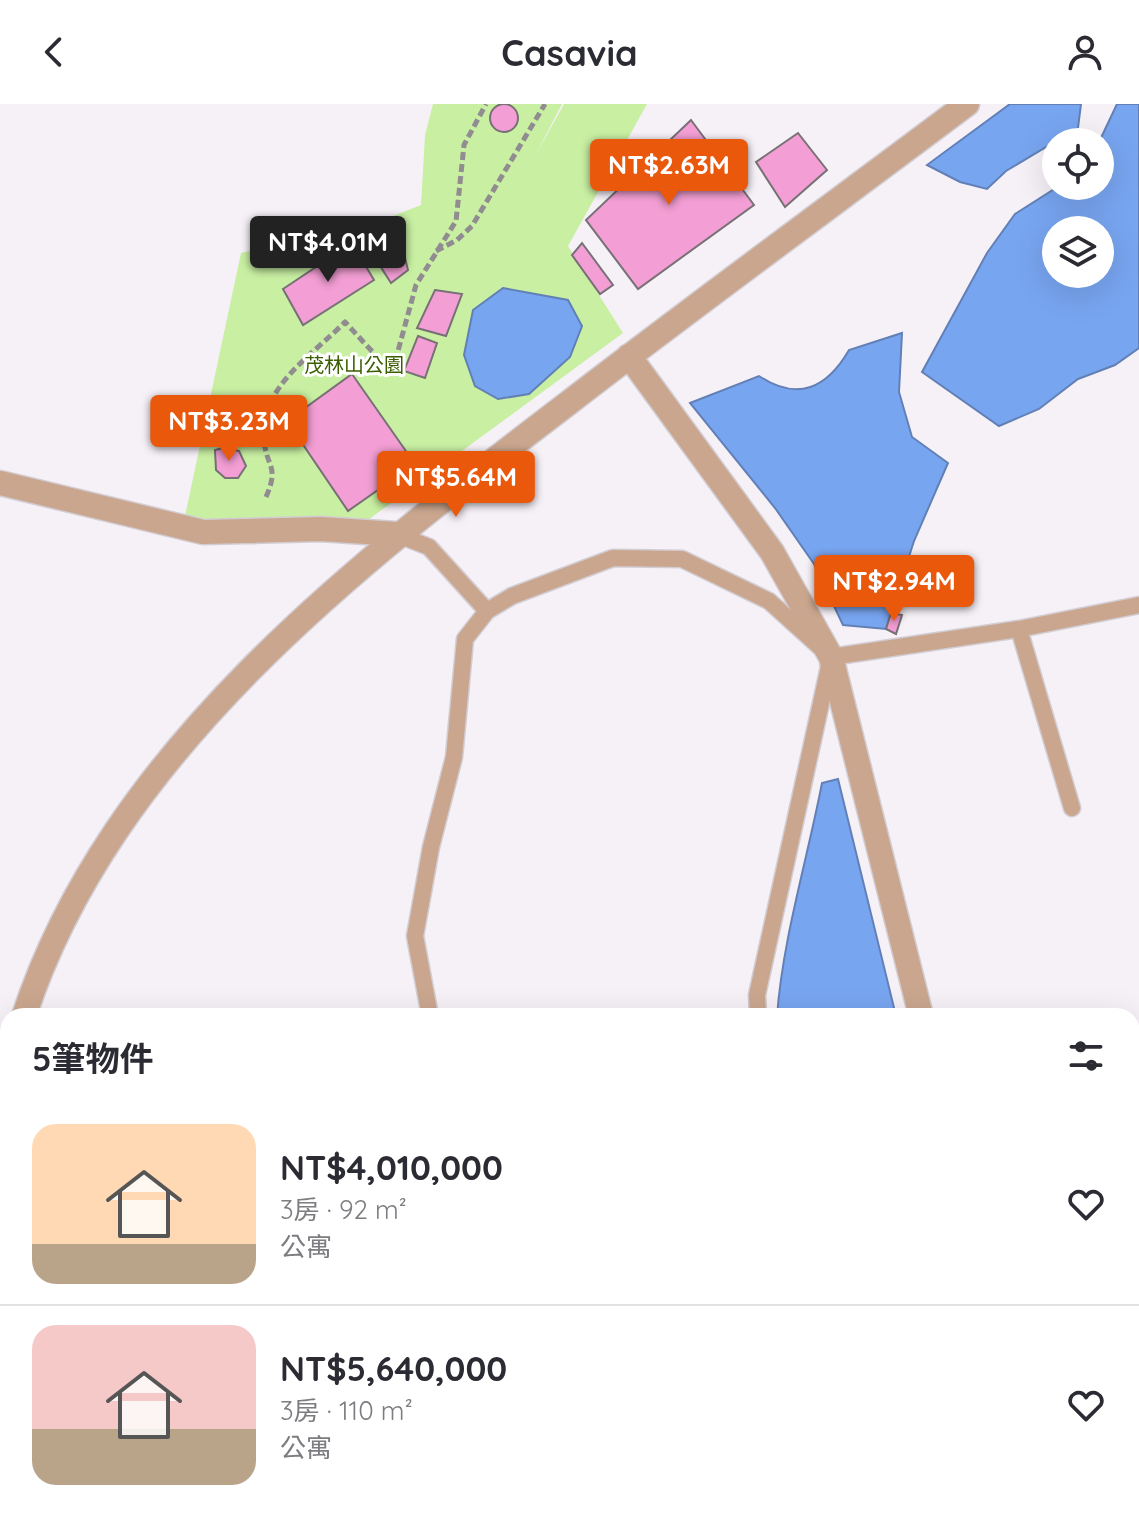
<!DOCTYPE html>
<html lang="zh-TW">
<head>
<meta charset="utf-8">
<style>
	:root { --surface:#fff; --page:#f2f2f3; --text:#2b2b33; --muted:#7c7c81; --line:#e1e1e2; --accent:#ea580c }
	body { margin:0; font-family:Quicksand,"Noto Sans TC",sans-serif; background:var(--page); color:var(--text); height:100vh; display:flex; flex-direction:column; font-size:30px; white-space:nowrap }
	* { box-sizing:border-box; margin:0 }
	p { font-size:26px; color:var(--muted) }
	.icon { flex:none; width:44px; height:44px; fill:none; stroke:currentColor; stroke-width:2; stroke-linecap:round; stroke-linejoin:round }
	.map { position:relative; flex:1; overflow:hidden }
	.details { position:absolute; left:0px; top:904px; width:1140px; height:514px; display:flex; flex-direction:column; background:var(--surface); border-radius:24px 24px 0 0; box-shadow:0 8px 32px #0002 }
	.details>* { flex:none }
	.buttons { position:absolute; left:1042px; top:24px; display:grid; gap:16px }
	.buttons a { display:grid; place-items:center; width:72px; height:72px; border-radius:50%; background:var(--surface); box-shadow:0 8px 32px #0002; font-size:40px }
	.price { position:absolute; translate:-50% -68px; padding:0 18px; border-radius:8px; background:var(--accent); color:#fff; font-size:26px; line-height:52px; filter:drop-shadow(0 2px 4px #0008) }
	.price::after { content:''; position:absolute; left:50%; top:48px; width:24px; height:18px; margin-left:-12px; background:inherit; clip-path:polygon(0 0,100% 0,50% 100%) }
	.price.selected { background:#222; color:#fff }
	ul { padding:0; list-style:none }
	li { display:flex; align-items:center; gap:24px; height:200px; padding:0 32px }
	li+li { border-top:2px solid var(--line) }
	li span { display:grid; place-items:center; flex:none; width:224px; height:160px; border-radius:24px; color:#555 }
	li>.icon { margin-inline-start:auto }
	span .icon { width:96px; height:96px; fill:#fffc; stroke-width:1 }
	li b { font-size:34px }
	h2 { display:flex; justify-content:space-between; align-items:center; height:96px; padding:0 32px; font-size:34px }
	header { display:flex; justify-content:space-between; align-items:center; height:104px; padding:0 32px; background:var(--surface); font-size:36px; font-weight:800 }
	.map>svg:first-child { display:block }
	.green { fill:#c8efa2 }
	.water { fill:#78a5f0; stroke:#6280b6; stroke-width:2; fill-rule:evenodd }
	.building { fill:#f39ed4; stroke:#777175; stroke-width:2 }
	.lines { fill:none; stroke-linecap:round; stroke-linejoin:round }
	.lane-casing { stroke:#d2cdd3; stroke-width:19 }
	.street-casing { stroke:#d2cdd3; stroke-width:27 }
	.secondary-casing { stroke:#d2cdd3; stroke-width:27 }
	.path { stroke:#908c90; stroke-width:5; stroke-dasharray:8 4; stroke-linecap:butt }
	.lane { stroke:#caa68e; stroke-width:16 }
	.street { stroke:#caa68e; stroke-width:24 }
	.secondary { stroke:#b37f5b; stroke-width:24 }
	.labels { text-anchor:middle; stroke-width:6; stroke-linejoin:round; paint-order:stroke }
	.park-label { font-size:20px; fill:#3a5e00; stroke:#fff }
</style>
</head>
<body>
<header><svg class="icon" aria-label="back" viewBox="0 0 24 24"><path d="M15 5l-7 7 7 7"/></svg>Casavia<svg class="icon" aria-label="person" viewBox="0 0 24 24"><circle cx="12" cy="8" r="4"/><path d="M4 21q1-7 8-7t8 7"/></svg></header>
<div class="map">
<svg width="1139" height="1417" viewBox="0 0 1139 1417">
	<rect width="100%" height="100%" fill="#f6f1f7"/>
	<path class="green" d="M433 0H562L535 52 564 0H647L568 142 623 229 353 427 216 420 185 412 241 149 388 114 421 101 425 31Z"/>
	<path class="water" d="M1010 0H1081L1078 24 1006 67 987 85 960 78 927 61Z
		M1117 0H1139V244L1115 261 1078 275 1039 305 999 322 922 268 987 149 1015 110 1059 82H1100L1099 38ZM1056 126H1100V170H1056Z
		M503 184 568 196 582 222 570 253 529 290 498 295 475 282 464 251 473 206Z
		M902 229 899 288 912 333 948 359 914 437 886 525 843 521 814 460 775 404 690 299 759 272C798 298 827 284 849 246Z
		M838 675 896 912H777C783 833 807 757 822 679Z"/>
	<path class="building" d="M490 14a14 14 0 1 1 28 0a14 14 0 1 1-28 0Z
		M691 16 754 101 638 185 586 116Z
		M798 29 827 66 785 103 756 58Z
		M352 139 374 176 303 221 283 185Z
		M582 139 613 181 600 190 572 151Z
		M403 146 408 166 391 179 377 157 385 148Z
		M435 186 462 190 446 232 417 224Z
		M418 232 437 239 425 274 404 267Z
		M352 270 415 360 348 407 287 317Z
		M223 344 239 347 246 362 238 374H225L216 366 215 346Z
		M891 509 902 511 896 530 886 525Z"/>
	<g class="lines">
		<defs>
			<path id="lane" d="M396 430 429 443 487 507
				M1019 525 1072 704
				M430 912 415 832 431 743 454 653 465 535 487 507 512 492 613 454 682 455 769 497 831 553 1019 525 1139 501
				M758 912 757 891 830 558
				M403 1417 417 1410"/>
			<path id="street" d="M629 252 772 448 831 553 921 912
				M0 379 203 428 321 425 396 430
				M24 912C111 647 357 460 571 297 702 196 835 99 967 0
				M0 996 8 962
				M0 1288 8 1328
				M25 1410 26 1417
				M1043 1410 1044 1417"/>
			<path id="secondary" d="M1132 1138 1139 1132
				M707 1410V1417"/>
		</defs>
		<use href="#lane" class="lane-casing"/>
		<use href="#street" class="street-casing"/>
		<use href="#secondary" class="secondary-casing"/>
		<path class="path" d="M436 147 457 136 472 122 545 0
			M392 269 416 181 456 117 464 41 486 0
			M266 393C280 361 266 364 264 335 259 283 314 250 345 218L392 269"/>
		<use href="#lane" class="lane"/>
		<use href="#street" class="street"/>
		<use href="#secondary" class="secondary"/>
	</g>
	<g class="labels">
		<g class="park-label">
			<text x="354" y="268">茂林山公園</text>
		</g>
	</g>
</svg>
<div class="buttons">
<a><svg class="icon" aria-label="locate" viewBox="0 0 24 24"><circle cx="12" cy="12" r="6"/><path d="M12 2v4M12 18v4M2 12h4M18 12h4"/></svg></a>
<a><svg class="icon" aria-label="layers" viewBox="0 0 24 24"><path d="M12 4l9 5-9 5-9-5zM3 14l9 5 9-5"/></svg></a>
</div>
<b class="price" style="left:669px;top:103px">NT$2.63M</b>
<b class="price selected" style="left:328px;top:180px">NT$4.01M</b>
<b class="price" style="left:229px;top:359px">NT$3.23M</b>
<b class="price" style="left:456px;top:415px">NT$5.64M</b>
<b class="price" style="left:894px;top:519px">NT$2.94M</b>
<section class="details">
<h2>5筆物件<svg class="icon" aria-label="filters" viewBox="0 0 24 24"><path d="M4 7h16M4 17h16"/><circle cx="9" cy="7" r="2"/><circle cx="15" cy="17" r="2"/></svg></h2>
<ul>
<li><span style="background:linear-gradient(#ffd9b3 75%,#b9a48a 0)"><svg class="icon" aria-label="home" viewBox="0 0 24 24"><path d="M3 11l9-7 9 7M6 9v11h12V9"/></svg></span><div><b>NT$4,010,000</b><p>3房 · 92 m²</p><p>公寓</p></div><svg class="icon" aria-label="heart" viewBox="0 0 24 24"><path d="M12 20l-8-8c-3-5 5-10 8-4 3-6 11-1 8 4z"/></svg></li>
<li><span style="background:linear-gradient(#f6c9c9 65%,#b9a48a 0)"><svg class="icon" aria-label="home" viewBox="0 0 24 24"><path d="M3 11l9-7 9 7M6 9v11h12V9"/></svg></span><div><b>NT$5,640,000</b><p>3房 · 110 m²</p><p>公寓</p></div><svg class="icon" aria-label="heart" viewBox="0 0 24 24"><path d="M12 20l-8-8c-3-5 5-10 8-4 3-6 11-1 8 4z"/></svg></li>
</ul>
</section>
</div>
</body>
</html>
